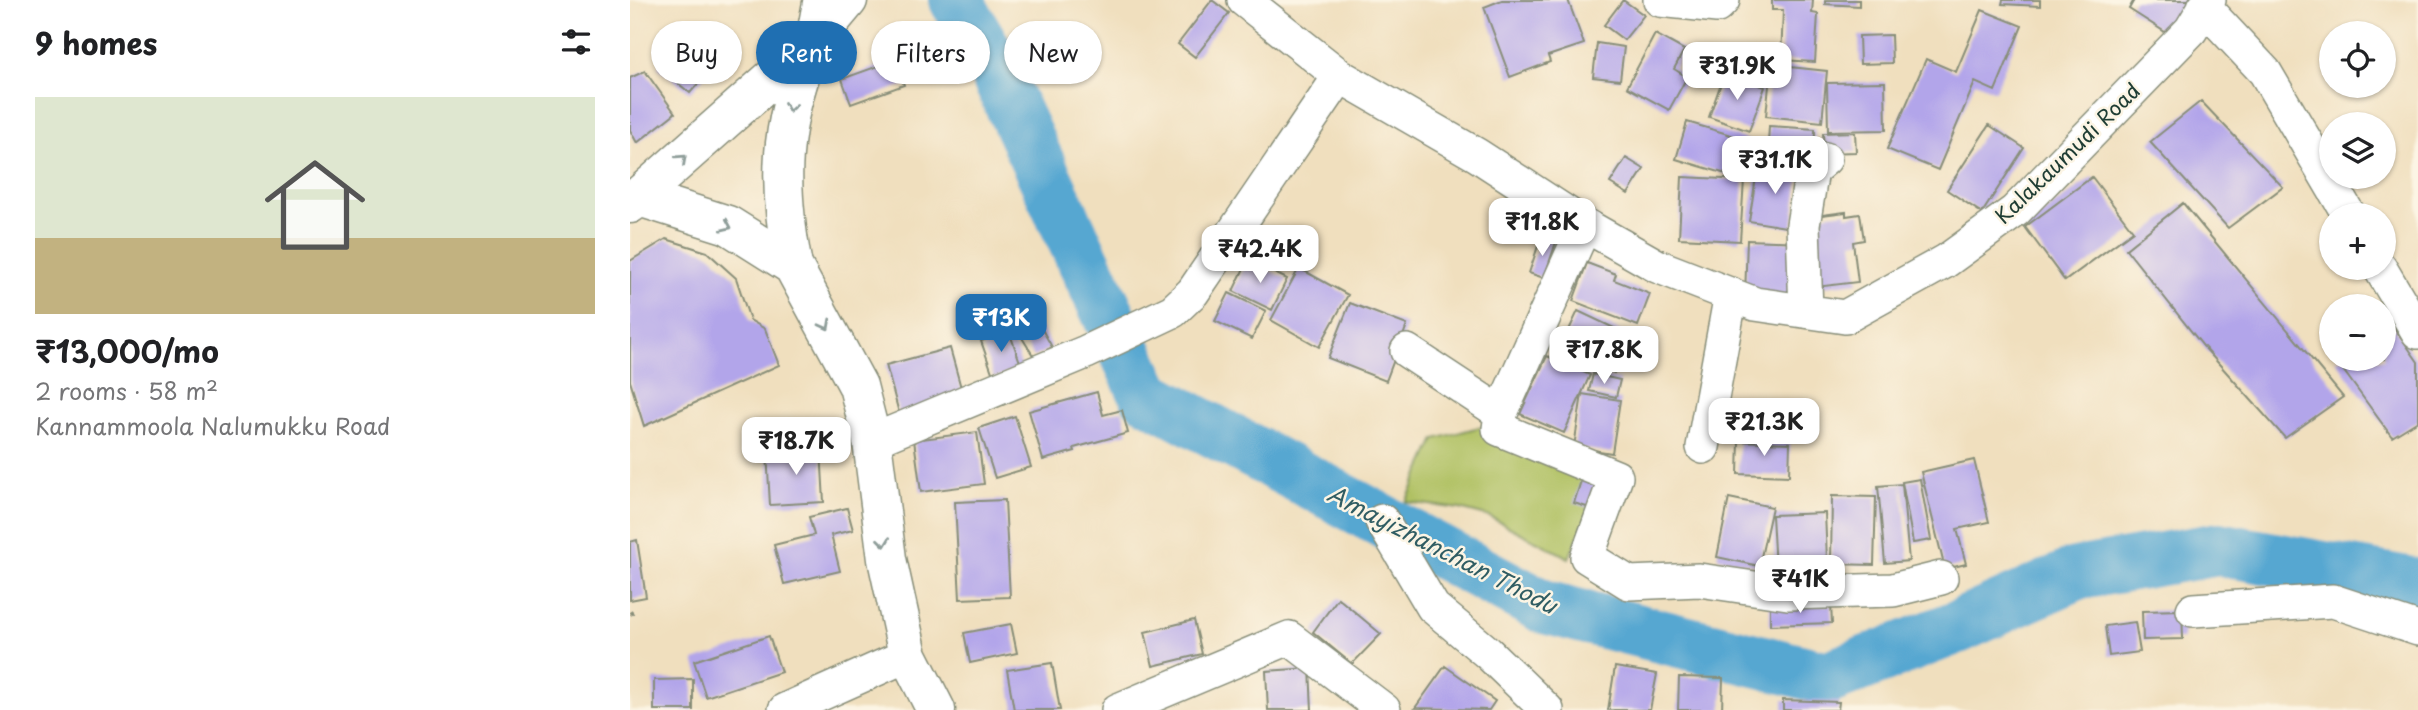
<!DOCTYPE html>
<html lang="en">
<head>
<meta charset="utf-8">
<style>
	:root { --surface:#fff; --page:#f6f6f6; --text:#202124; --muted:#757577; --line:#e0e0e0; --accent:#1f6fb2 }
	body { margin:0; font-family:"Playpen Sans",sans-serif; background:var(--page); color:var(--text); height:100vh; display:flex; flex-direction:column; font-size:26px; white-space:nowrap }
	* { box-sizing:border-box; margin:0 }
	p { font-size:23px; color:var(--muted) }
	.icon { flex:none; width:38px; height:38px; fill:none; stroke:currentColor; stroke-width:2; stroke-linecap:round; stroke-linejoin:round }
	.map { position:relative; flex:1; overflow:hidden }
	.side { display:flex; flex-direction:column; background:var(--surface); width:630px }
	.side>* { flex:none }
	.hud { position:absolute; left:21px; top:21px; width:665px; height:63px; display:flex; gap:14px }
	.fabs { position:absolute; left:1689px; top:21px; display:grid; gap:14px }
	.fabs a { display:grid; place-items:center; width:77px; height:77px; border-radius:50%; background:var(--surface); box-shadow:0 2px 5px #0004; font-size:35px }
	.price { position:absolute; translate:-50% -60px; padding:0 16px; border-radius:14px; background:#fff; color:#222; font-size:23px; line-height:46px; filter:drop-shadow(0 2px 4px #0008) }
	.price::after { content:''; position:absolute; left:50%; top:42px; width:21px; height:16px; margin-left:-10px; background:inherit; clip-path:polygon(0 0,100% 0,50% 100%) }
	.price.selected { background:var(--accent); color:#fff }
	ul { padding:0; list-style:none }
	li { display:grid; align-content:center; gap:14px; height:371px; padding:0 35px }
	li+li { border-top:2px solid var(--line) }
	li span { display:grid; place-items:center; height:217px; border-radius:0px; color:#555 }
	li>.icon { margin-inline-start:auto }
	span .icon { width:126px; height:126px; fill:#fffc; stroke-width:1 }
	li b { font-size:30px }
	h2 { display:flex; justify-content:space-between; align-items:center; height:84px; padding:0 35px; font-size:30px }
	.chip { padding:0 24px; border-radius:32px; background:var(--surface); box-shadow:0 2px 5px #0004; font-size:24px; line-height:63px }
	.chip.selected { background:var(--accent); color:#fff }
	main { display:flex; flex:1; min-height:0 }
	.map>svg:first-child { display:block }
	.green { fill:#b0c164; stroke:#687f4c; stroke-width:2 }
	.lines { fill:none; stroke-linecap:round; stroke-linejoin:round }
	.river { stroke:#56a7d1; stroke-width:54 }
	.building { fill:#b2a5ea }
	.minor-casing { stroke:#888e79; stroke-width:36 }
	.major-casing { stroke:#888e79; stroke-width:41 }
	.path { stroke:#888e79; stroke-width:4.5; stroke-dasharray:5 5; stroke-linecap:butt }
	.minor { stroke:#fff; stroke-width:33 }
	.major { stroke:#fff; stroke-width:38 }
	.oneway { stroke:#8f9e9a }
	.labels { text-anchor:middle; stroke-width:5; stroke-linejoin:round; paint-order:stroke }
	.street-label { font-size:21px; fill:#1f3d34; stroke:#fcf5e5 }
	.water-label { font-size:23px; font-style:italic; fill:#305d63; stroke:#fcf5e5 }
</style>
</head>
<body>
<main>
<section class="side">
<h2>9 homes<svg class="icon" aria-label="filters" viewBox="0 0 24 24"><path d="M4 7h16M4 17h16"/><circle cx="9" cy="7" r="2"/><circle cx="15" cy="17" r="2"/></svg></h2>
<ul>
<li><span style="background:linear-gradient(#dfe7d0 65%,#c2b280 0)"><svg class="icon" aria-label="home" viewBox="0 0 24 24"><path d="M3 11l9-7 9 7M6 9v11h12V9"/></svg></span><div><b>₹13,000/mo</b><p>2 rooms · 58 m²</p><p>Kannammoola Nalumukku Road</p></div></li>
</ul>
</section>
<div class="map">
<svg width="1788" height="710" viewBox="0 0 1788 710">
	<rect width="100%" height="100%" fill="#fcf5e5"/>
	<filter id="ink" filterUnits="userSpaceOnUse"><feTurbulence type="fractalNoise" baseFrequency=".0143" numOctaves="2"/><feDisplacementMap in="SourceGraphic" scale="14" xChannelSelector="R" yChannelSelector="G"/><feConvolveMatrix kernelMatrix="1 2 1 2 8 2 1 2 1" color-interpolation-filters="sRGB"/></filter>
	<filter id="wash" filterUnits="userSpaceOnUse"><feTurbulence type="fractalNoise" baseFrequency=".00686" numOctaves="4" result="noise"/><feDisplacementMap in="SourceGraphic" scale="28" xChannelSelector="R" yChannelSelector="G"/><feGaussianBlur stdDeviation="1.57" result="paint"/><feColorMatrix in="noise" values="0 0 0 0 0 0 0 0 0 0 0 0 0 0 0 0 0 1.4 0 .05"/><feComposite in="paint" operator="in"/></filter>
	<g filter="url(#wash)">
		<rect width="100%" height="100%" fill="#f0dfbe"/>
		<path class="green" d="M849 427 974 478 939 558 860 517 830 509 776 502 805 439Z"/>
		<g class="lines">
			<path class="river" d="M326 0 358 55 516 395 914 607 1197 678 1327 627 1445 574 1589 549 1788 585"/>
		</g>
		<g id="blocks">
			<path class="building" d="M582 0 599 13 565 57 548 44Z
				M872 0H938L954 44 918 56 920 62 880 77 854 7Z
				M993 0 1014 15 994 40 974 25Z
				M1142 0H1183L1182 13 1188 14 1185 62 1151 60 1153 10H1142Z
				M1195 0H1229V6L1195 4Z
				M1373 0H1410V6L1372 4Z
				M1504 0H1571L1546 39 1499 9Z
				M1352 10 1392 26 1365 91 1345 82 1308 170 1257 149 1296 59 1326 72Z
				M1025 34 1054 50 1044 69 1057 77 1039 110 997 87Z
				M1261 35 1262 63 1230 64 1229 36Z
				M53 38 84 65 60 93 28 67Z
				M967 43 994 47 990 80 963 77Z
				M265 60 274 85 221 104 212 79Z
				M1141 65 1197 71 1192 122 1136 116Z
				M15 71 45 113 7 143 0 130V78Z
				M1095 72 1135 87 1119 131 1079 117Z
				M1255 82 1256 130 1198 131 1197 83Z
				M1571 101 1653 187 1598 228 1520 142Z
				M1057 122 1128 143 1116 180 1046 159Z
				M1359 125 1394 148 1352 213 1317 190Z
				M1139 126 1185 129 1184 164 1137 162Z
				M1225 132 1226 152 1194 153 1193 133Z
				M996 158 1014 169 998 194 980 183Z
				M1128 165 1170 171 1162 228 1119 221Z
				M1052 177 1114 180 1110 241 1049 238Z
				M1462 177 1503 231 1435 281 1395 227Z
				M1553 203 1713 397 1655 438 1573 346 1496 249Z
				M1216 212V216L1230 214 1234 240 1223 242 1228 282 1186 287 1176 217Z
				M911 237 926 242 914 278 899 273Z
				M36 239 77 252 106 278 120 320 135 329 149 365 14 426 0 381V261Z
				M1117 240 1173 242 1170 298 1115 296Z
				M618 260 657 279 642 310 603 291Z
				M957 263 986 274 984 280 1020 294 1008 326 943 301Z
				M669 268 718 295 689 347 641 320Z
				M599 293 636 311 622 339 585 321Z
				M720 303 777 325 756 381 698 358Z
				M948 311 1001 336 984 373 930 349Z
				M1754 313 1788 362V421L1762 437 1705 359H1754Z
				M405 317 422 347 404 357 386 328Z
				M379 331 392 368 364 378 351 341Z
				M320 348 333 395 269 413 256 365Z
				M917 356 960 375 934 433 890 414Z
				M963 374 990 380 986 397 959 391Z
				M467 392 473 415 492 410 498 433 444 448 445 451 413 460 399 411Z
				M952 394 990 400 982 453 944 447Z
				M385 416 401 467 365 478 349 428Z
				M347 432 354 484 291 492 284 440Z
				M1109 441 1160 443 1159 476 1108 474Z
				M191 449 194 502 140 505 137 452Z
				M1344 460 1359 522 1327 529 1336 564 1315 569 1291 472Z
				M954 471 973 477 963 509 944 503Z
				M1290 479 1301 540 1283 543 1272 482Z
				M1272 484 1279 561 1255 563 1248 486Z
				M1202 496 1246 497 1244 565 1201 564Z
				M1099 498 1142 507 1129 566 1087 557Z
				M375 500 380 597 330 599 325 502Z
				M217 508 223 530 201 535 210 571 154 584 144 545 184 535 179 517Z
				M1195 513 1198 583 1176 584 1175 568 1145 569 1142 515Z
				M7 540 16 597 0 600V542Z
				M708 598 751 634 722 664 683 632Z
				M1201 605 1202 623 1140 625V606Z
				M1552 610 1553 639 1513 640 1512 611Z
				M564 620 572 654 523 666 515 632Z
				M1505 622 1510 652 1479 656 1475 626Z
				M381 624 387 653 340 663 334 633Z
				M139 636 151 672 76 697 64 661Z
				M422 663 430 710H384L377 670Z
				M815 666 865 701 859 710 785 708Z
				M985 667 1027 674 1020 710H978Z
				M680 668 682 710H638L636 671Z
				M1049 677 1093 678 1092 710H1048Z
				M63 679V710H24V680Z
				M1153 700 1209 702 1208 710H1153Z"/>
		</g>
	</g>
	<g filter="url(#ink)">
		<use href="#blocks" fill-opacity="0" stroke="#888e79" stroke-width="2"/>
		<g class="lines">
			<defs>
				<path id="minor" d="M614 0 710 76 847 155 955 225 1027 266 1125 304 1215 317 1316 261 1385 211 1561 30 1579 0
					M1030 0 1087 6 1093 0
					M1574 7 1635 72 1719 215
					M182 43 190 0
					M955 225 871 413 869 429 986 477 957 557 999 583 1069 580 1158 593 1263 590 1311 578
					M1750 268 1788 332
					M1176 311 1173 225 1182 170 1195 159
					M777 351 871 413
					M242 441 456 352 543 311 563 292 710 76
					M1073 447 1101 294
					M752 521 803 607 858 653 917 710
					M1563 610 1703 601 1788 629
					M155 710 278 655
					M488 710 659 638 754 710"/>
				<path id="major" d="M9 197 98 225 163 266 228 386 242 441 257 559 278 655 306 710
					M0 204 182 43 218 0
					M163 266C147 182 149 128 180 48"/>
			</defs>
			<use href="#minor" class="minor-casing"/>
			<use href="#major" class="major-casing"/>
			<path class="path" d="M0 614 3 612"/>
			<use href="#minor" class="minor"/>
			<use href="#major" class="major"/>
		</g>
		<defs><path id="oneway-chevron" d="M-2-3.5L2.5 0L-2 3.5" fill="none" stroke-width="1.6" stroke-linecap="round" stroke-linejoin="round" transform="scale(1.75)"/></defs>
		<g class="oneway">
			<use href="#oneway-chevron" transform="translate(160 107) rotate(99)"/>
			<use href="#oneway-chevron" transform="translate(52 159) rotate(-42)"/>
			<use href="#oneway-chevron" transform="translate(97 226) rotate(24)"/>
			<use href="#oneway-chevron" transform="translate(196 325) rotate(62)"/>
			<use href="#oneway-chevron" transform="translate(254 542) rotate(83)"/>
		</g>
	</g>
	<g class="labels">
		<g class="street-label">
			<text transform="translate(1438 154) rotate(-44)" y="7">Kalakaumudi Road</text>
		</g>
		<g class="water-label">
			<text transform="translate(812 550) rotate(27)" y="8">Amayizhanchan Thodu</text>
		</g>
	</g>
</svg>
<div class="fabs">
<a><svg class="icon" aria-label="locate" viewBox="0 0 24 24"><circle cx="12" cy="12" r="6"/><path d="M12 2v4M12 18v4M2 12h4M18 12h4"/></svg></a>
<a><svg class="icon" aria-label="layers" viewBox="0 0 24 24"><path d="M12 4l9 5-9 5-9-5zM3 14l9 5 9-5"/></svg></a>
<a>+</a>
<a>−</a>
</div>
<b class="price" style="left:1107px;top:102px">₹31.9K</b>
<b class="price" style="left:1145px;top:196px">₹31.1K</b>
<b class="price" style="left:912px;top:258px">₹11.8K</b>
<b class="price" style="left:630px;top:285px">₹42.4K</b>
<b class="price selected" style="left:371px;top:354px">₹13K</b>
<b class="price" style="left:974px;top:386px">₹17.8K</b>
<b class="price" style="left:1134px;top:458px">₹21.3K</b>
<b class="price" style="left:166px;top:477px">₹18.7K</b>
<b class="price" style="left:1170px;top:615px">₹41K</b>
<div class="hud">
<a class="chip">Buy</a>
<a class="chip selected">Rent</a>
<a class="chip">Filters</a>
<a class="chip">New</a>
</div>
</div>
</main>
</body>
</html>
